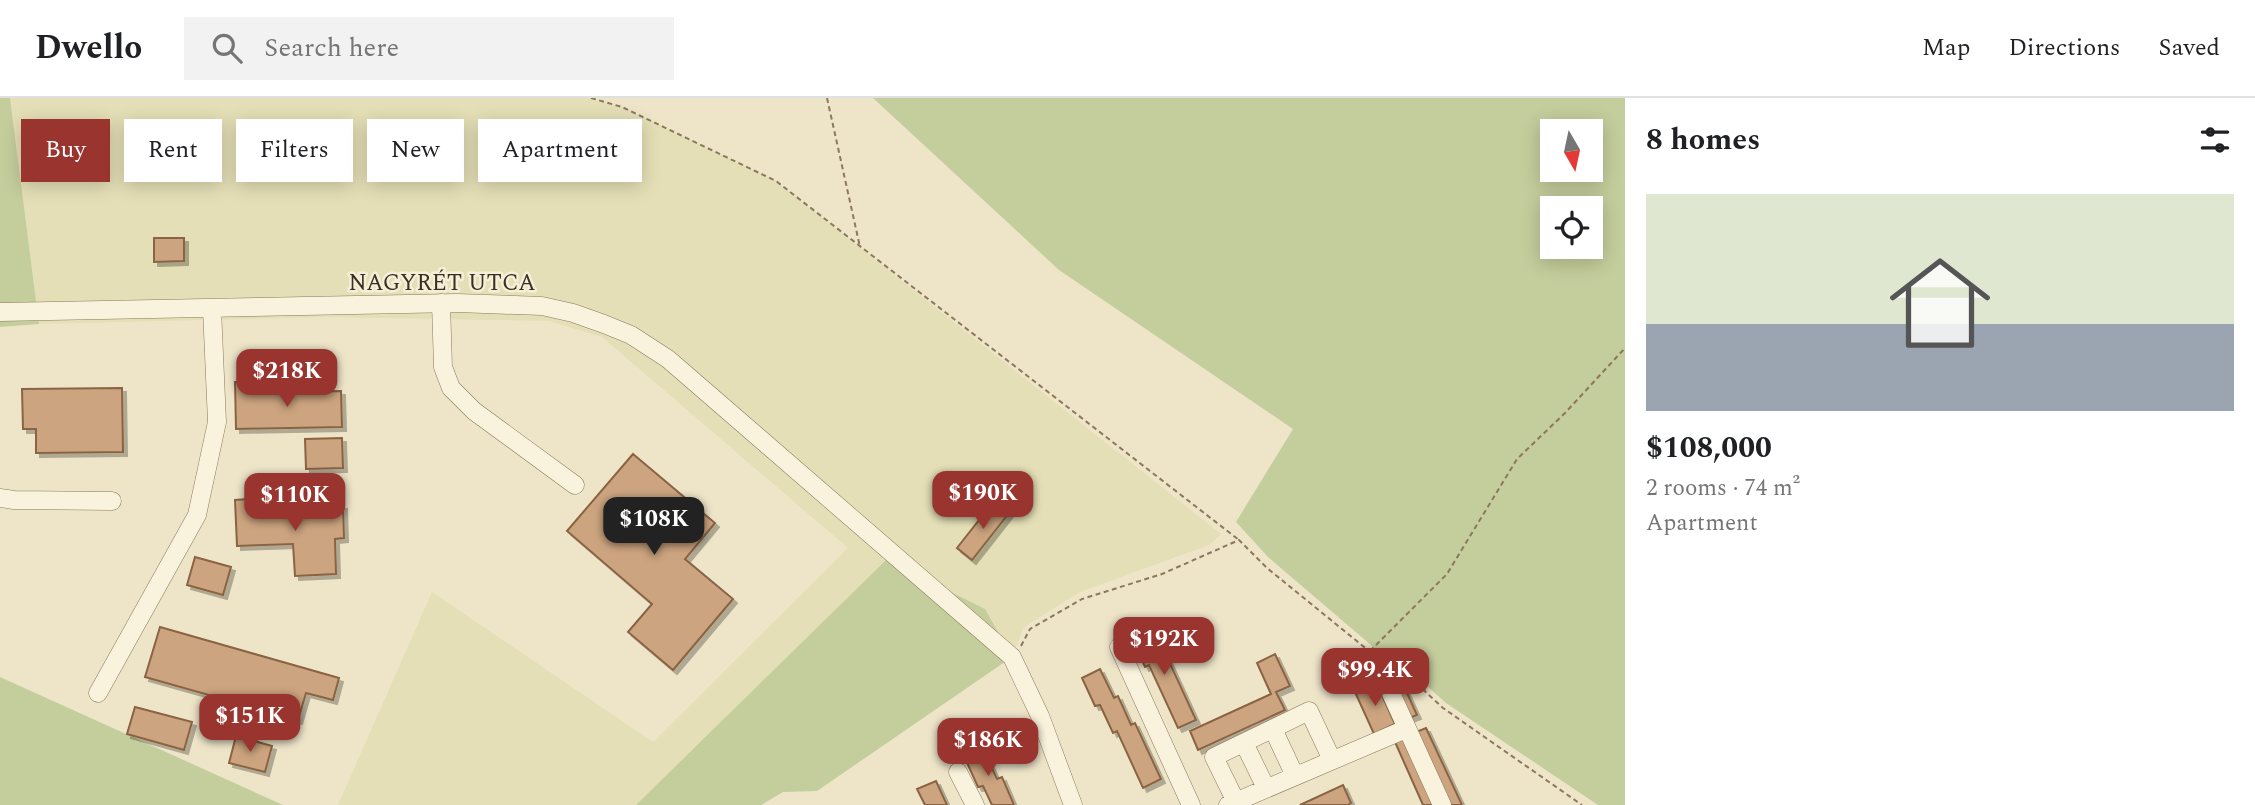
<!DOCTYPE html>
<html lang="en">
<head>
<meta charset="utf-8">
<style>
	:root { --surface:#fff; --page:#f2f2f2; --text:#202124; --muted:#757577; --line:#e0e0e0; --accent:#99342e }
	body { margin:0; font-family:Spectral,serif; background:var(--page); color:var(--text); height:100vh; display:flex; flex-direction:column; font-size:26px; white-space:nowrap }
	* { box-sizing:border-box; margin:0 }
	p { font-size:23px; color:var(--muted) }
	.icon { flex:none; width:38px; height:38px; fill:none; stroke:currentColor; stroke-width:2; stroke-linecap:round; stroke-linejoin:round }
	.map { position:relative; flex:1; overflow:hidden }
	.sheet { display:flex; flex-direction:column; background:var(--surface); width:630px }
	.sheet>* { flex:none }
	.banner { position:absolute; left:21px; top:21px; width:665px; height:63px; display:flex; gap:14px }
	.needle { width:46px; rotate:171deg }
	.fabs { position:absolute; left:1540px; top:21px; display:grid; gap:14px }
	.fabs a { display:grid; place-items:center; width:63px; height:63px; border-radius:0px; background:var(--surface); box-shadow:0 4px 18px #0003; font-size:35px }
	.price { position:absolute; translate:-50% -60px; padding:0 16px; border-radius:14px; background:var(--accent); color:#fff; font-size:23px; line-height:46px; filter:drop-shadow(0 2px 4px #0008) }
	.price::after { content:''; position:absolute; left:50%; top:42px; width:21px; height:16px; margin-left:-10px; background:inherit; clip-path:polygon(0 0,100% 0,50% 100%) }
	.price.selected { background:#222; color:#fff }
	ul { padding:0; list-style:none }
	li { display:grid; align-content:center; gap:14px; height:371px; padding:0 21px }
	li span { display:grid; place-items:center; height:217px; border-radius:0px; color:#555 }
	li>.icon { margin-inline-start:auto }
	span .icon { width:126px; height:126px; fill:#fffc; stroke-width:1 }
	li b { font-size:30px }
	h2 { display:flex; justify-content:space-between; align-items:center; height:84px; padding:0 21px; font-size:30px }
	.chip { padding:0 24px; border-radius:0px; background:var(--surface); box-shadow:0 4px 18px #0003; font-size:24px; line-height:63px }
	.chip.selected { background:var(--accent); color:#fff }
	header { display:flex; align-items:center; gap:42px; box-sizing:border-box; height:98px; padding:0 35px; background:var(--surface); border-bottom:2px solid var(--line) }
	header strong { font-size:33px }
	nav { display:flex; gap:38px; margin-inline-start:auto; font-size:24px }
	.search { width:490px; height:63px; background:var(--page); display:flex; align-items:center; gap:18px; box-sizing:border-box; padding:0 24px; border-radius:0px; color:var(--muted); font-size:26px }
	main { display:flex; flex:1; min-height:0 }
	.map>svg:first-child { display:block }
	.farmland { fill:#e4dfb6 }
	.green { fill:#c4cd9c; fill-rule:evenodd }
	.building { fill:#cca47f; stroke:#8a6443; stroke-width:2; filter:url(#shadow) }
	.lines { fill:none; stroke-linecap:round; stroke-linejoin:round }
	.minor-casing { stroke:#8b785d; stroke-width:19 }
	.path { stroke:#8b785d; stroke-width:2; stroke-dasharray:5 3.5; stroke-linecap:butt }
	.minor { stroke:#f9f2dc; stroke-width:18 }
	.labels { text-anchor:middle; stroke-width:5; stroke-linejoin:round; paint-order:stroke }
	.street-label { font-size:23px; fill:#3b2f21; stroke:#f6efd8 }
</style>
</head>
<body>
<header>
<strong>Dwello</strong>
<div class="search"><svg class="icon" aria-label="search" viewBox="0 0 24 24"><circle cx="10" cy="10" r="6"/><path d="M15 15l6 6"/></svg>Search here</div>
<nav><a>Map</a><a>Directions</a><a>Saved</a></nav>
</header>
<main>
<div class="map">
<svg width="1625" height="707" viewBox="0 0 1625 707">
	<defs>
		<filter id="shadow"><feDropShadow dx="4" dy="4" stdDeviation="0" flood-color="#0004"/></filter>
	</defs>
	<rect width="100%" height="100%" fill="#eee5c9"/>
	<path class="farmland" d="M10 0H591L622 9 776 83 1221 436 1209 447 1080 494 1024 529 1012 559 886 462 636 707H338L432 494 653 644 848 450 602 239 549 223 325 219 39 226Z"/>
	<path class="green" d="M0 0H10L39 226 0 229Z
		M873 0H1625V707H1598L1446 605 1406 569 1378 553 1269 460 1236 424 1293 331 1059 172ZM1552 33H1591V72H1552ZM1552 110H1591V149H1552Z
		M886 462 985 511 1012 559 817 693 783 694 761 707H636Z
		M0 579 283 707H0Z"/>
	<path class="building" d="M154 140H184V163L154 164Z
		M235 284H246V295L341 293 342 329 236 331Z
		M122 290 123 354 36 355V331H23L22 291Z
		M342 340 343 370 306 371 305 341Z
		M633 356 715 425 685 461 733 501 673 572 628 534 652 506 567 433Z
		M248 401V411L343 407 344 440 335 441 336 476 295 478 293 446 237 448 235 402Z
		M994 403 1009 415 972 462 957 450Z
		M195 459 231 469 223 497 187 487Z
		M160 529 339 580 333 602 306 595 298 622 145 579Z
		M1148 529 1163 561 1167 559 1196 622 1178 630 1149 567 1145 569 1130 537Z
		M1275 556 1290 588 1276 594 1285 612 1198 652 1190 633 1271 596 1257 565Z
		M1100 571 1114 600 1118 598 1131 627 1135 625 1161 681 1143 690 1117 633 1113 635 1100 607 1095 608 1082 580Z
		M1398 575 1417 617 1407 621 1388 579Z
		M1376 584 1395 626 1374 636 1355 594Z
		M135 609 192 624 184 652 127 636Z
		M1426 630 1462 707H1449L1416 634Z
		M236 638 272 648 265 674 229 665Z
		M1405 640 1436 707H1423L1395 644Z
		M982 649 997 681 1002 679 1014 707H992L983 688 978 689 964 658Z
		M936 683 947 707H925L917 691Z
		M1343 687 1351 705 1348 707H1300Z"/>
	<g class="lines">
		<defs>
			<path id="minor" d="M441 205 443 269 451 290 474 313 575 387
				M0 214 457 205 542 208 573 215 604 226 631 237 668 261 1012 559 1040 618 1073 707
				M0 400 14 402 112 403
				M1119 549 1191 707
				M1385 582 1442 707
				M98 595 197 417 217 324 212 211
				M1273 631 1295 678
				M1244 645 1266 690
				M958 674 975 707
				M1236 704 1214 659 1309 613 1332 662
				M1228 707 1406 631"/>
		</defs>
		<use href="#minor" class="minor-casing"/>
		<path class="path" d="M591 0 622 9 776 83 1239 442
			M827 0 860 149
			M1021 548 1030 531 1082 501 1162 476 1239 442 1267 470 1369 553 1403 573 1443 610 1582 707
			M1370 553 1447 476 1517 361 1565 315 1625 250"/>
		<use href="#minor" class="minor"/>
	</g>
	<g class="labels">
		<g class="street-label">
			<text x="442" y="192">NAGYRÉT UTCA</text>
		</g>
	</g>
</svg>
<div class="fabs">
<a><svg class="needle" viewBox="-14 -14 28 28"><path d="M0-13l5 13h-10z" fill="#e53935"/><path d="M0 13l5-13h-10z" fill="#757577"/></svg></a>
<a><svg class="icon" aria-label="locate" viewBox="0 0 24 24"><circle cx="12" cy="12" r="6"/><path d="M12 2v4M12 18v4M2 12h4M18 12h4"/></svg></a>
</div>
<b class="price" style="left:287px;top:311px">$218K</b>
<b class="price" style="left:983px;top:433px">$190K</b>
<b class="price" style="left:295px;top:435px">$110K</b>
<b class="price selected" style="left:654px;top:459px">$108K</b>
<b class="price" style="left:1164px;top:579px">$192K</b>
<b class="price" style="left:1375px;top:610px">$99.4K</b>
<b class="price" style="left:250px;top:656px">$151K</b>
<b class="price" style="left:988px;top:680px">$186K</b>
<div class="banner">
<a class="chip selected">Buy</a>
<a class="chip">Rent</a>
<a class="chip">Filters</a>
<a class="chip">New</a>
<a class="chip">Apartment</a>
</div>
</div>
<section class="sheet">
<h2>8 homes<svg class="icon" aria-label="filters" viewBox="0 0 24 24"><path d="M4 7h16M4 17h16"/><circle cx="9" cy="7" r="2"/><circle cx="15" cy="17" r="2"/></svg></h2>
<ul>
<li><span style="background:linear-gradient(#dfe7d0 60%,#9aa5b1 0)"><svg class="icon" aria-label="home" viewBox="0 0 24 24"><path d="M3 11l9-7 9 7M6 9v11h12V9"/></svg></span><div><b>$108,000</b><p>2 rooms · 74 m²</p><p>Apartment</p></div></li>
</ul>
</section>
</main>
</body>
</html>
